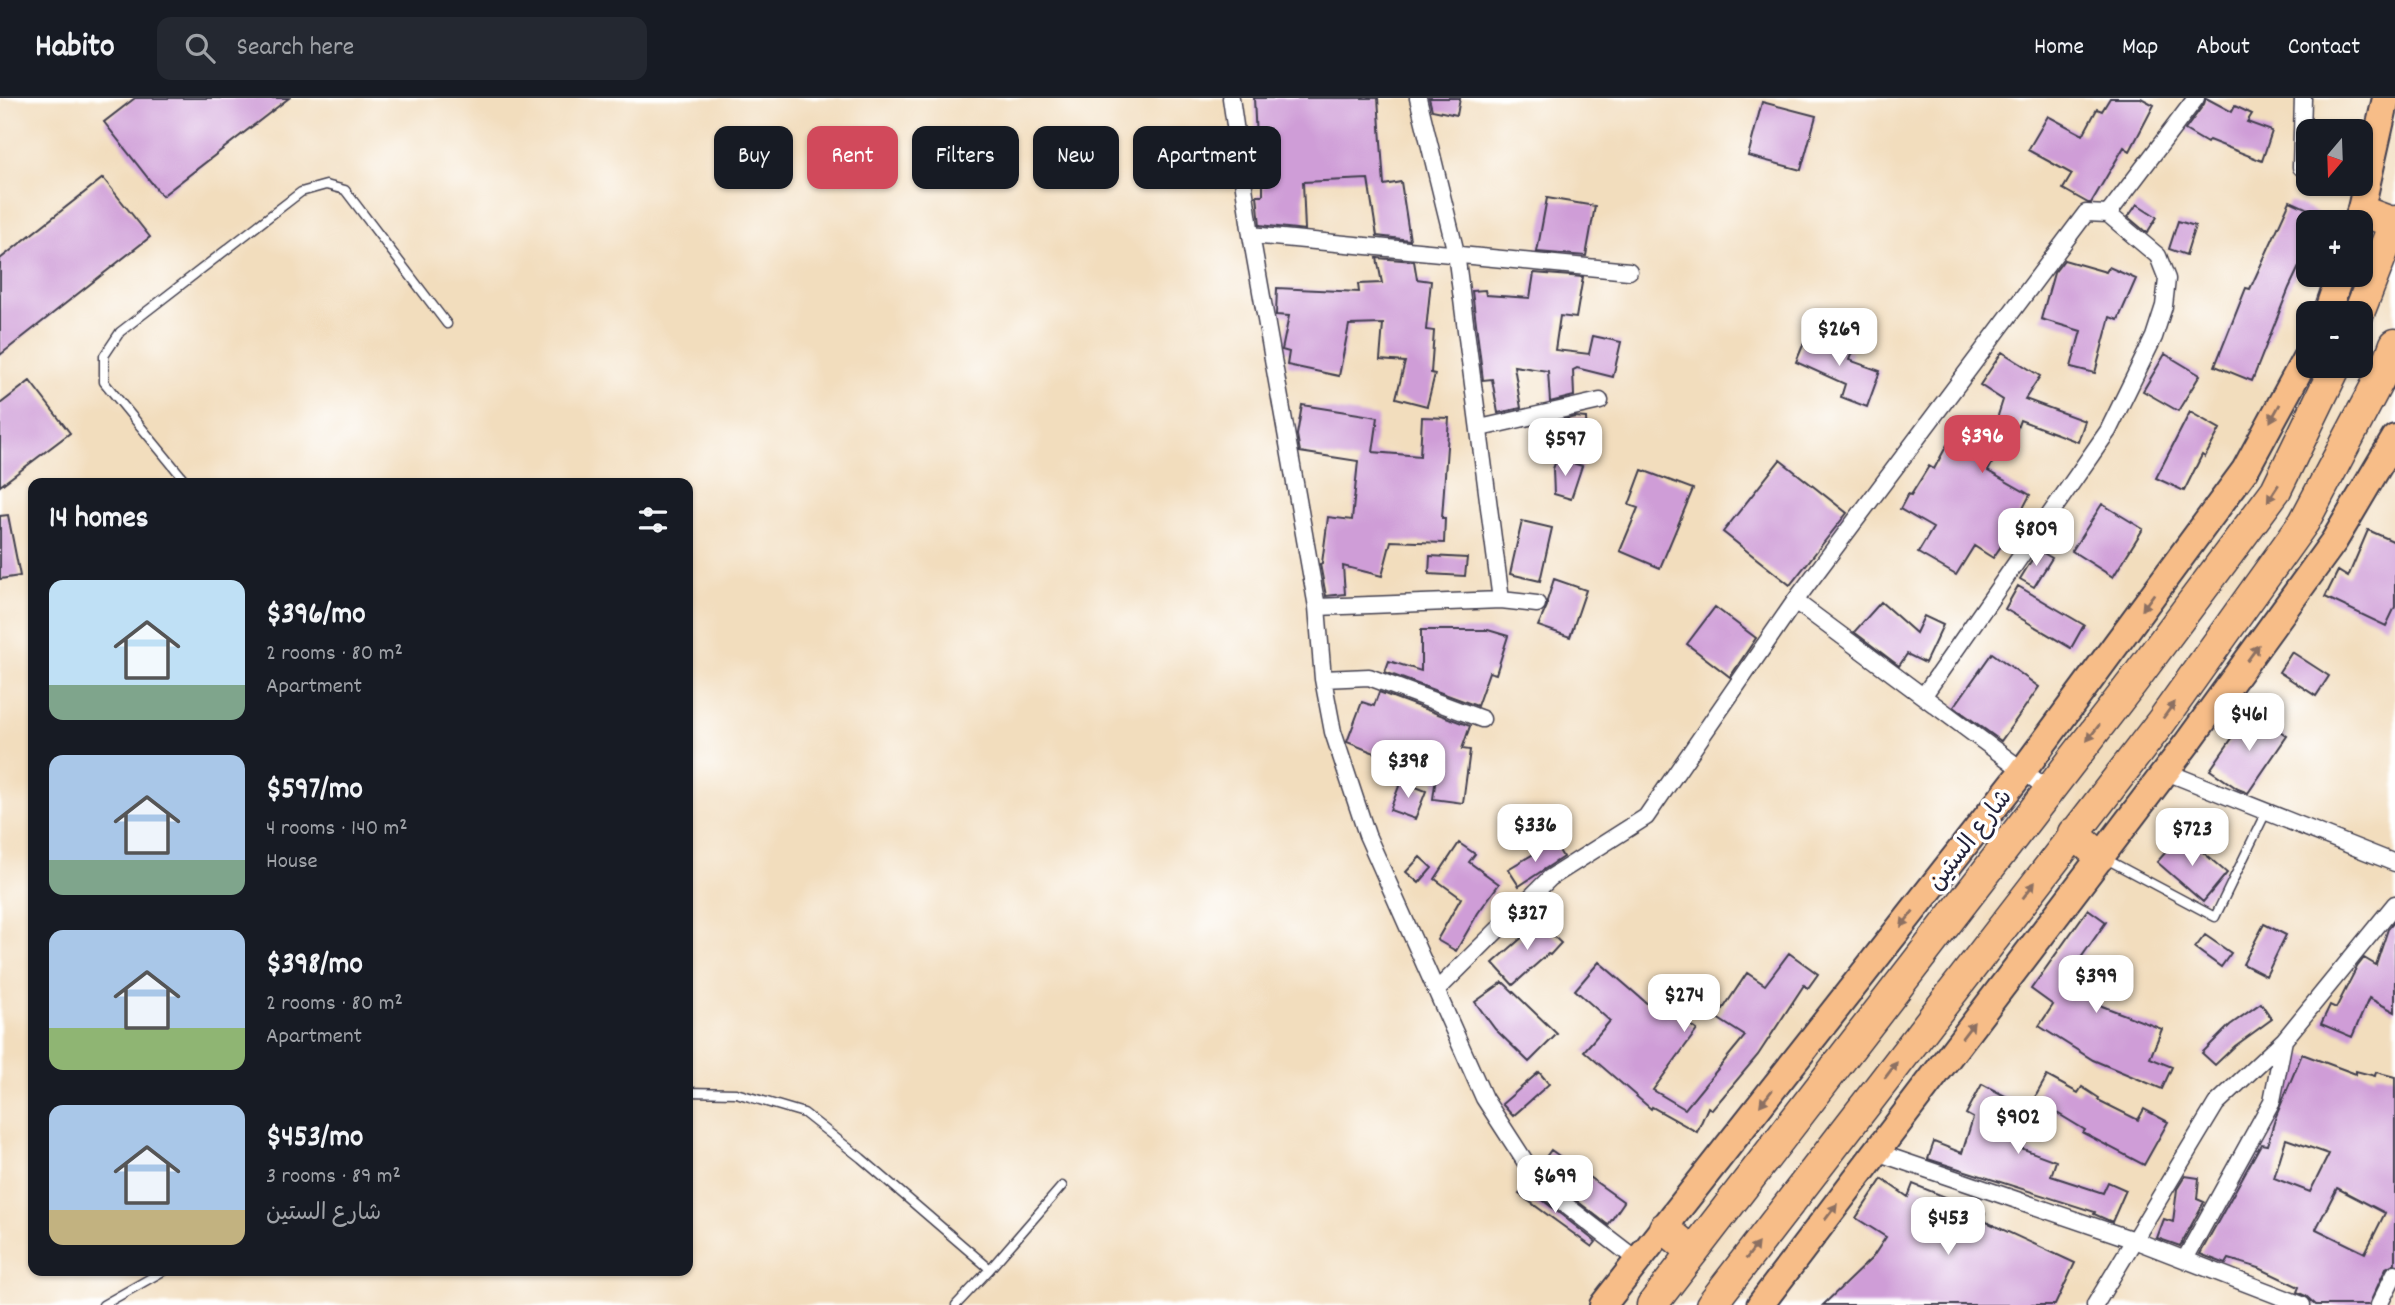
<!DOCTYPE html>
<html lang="en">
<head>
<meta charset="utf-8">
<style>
	:root { --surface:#171b24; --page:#242831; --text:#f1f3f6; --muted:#9ea1a6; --line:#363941; --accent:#d1495b }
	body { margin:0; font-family:Dekko,"Playpen Sans Arabic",sans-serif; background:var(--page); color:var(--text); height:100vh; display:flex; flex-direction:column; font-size:26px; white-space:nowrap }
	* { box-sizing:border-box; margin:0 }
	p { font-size:23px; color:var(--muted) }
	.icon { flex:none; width:38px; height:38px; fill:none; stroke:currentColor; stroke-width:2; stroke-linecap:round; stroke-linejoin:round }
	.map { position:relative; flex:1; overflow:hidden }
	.side { position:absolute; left:28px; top:380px; width:665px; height:798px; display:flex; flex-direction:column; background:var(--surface); border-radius:14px; box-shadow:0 2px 5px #0004 }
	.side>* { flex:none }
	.guide { position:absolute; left:714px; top:28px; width:665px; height:63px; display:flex; gap:14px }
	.needle { width:46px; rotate:199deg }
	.buttons { position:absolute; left:2296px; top:21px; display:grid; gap:14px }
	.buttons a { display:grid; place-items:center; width:77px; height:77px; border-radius:14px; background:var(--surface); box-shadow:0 2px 5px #0004; font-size:35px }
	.price { position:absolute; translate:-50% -60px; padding:0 16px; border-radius:14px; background:#fff; color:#222; font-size:23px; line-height:46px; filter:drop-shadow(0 2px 4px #0008) }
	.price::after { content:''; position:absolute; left:50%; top:42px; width:21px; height:16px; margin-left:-10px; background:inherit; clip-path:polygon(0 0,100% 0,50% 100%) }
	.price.on { background:var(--accent); color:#fff }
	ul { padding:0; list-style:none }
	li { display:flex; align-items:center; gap:21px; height:175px; padding:0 21px }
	li span { display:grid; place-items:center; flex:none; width:196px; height:140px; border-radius:14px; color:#555 }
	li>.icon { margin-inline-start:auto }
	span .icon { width:84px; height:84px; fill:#fffc; stroke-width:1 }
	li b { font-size:30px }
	h2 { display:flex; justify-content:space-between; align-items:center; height:84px; padding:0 21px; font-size:30px }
	.tag { padding:0 24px; border-radius:14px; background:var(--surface); box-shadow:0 2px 5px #0004; font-size:24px; line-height:63px }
	.tag.on { background:var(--accent); color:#fff }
	header { display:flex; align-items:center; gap:42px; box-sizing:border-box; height:98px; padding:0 35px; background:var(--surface); border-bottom:2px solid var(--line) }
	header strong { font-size:33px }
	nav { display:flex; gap:38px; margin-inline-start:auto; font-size:24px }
	.search { width:490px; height:63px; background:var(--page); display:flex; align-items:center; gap:18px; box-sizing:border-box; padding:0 24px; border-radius:14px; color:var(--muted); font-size:26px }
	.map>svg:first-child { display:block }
	.building { fill:#cf9dd7; fill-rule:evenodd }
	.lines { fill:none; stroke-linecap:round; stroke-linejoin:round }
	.lane-casing { stroke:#413e4e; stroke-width:11 }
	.street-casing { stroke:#413e4e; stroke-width:19 }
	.primary-casing { stroke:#413e4e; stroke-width:30 }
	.highway-casing { stroke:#413e4e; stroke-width:33 }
	.lane { stroke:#fff; stroke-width:8 }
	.street { stroke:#fff; stroke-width:16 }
	.primary { stroke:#f7bd88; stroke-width:26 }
	.highway { stroke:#f7bd88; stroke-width:30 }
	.oneway { fill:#8c7062 }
	.labels { text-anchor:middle; stroke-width:7; stroke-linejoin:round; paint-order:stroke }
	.street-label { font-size:24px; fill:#22223b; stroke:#fff }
</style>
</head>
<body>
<header>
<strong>Habito</strong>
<div class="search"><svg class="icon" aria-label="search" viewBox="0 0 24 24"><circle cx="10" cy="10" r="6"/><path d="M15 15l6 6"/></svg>Search here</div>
<nav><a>Home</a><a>Map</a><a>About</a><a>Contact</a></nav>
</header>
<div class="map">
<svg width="2395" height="1207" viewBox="0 0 2395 1207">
	<rect width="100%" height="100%" fill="#fff"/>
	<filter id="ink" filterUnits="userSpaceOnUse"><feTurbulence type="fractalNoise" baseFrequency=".0143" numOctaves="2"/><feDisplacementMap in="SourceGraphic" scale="14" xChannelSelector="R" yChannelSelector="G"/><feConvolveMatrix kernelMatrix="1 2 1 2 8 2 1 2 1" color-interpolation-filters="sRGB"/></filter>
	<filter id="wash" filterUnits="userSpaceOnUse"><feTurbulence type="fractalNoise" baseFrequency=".00686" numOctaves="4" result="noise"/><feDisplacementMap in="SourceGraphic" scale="28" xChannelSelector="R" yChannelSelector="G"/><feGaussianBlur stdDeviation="1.57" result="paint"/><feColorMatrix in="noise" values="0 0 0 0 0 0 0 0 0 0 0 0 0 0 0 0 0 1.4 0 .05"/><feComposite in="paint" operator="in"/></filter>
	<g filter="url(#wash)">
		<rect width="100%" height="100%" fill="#f2ddbd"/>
		<g id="blocks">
			<path class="building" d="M135 0H289L162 98 104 24Z
				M1254 0H1378L1384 87 1401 84 1410 142 1377 138 1368 81 1303 84 1305 132 1260 127 1257 97H1263V40L1256 41Z
				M1429 0H1460L1457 17 1432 12Z
				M2110 0H2141L2154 7 2130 53 2124 49 2091 105H2088L2063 91 2072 76 2028 52 2048 18 2083 37 2097 11 2102 13Z
				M2206 0 2232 14 2235 8 2252 16 2247 24 2272 33 2262 63 2209 42 2207 45 2185 32 2204 6Z
				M1762 4 1816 18 1801 72 1748 58Z
				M103 80 150 139 0 257V161Z
				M1547 100 1595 108 1586 158 1537 154Z
				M2290 103 2337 124H2308V150L2289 190 2252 283 2215 268 2246 190 2250 191Z
				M2137 106 2157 119 2147 135 2128 119Z
				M2178 123 2195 128 2186 157 2169 151Z
				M1377 160 1414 163 1417 181 1431 183 1426 232 1434 233 1431 275 1435 276 1427 308 1396 300 1405 264 1380 262 1383 226 1349 227 1339 278 1287 267 1289 254 1282 252 1289 218 1276 217 1277 190 1359 194 1358 186 1382 185Z
				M2064 162 2106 174 2109 169 2136 181 2118 222 2110 219 2095 275 2071 269 2081 233 2041 221 2054 175Z
				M1534 175 1583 179 1576 220 1560 218 1555 252 1589 256 1593 238 1621 244 1613 279 1577 270 1573 272 1574 298 1550 304 1548 273 1514 268 1521 310 1498 315 1492 281 1483 282 1472 193 1485 192 1486 197 1530 200Z
				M1808 235 1852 254 1849 262 1880 273 1867 309 1841 299 1845 286 1796 264Z
				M2002 254 2040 278 2025 301 2085 323 2078 344 2020 322 2015 336 2008 334 1988 373 2030 397 2010 435 1993 460 1974 448 1956 477 1918 455 1933 430 1900 411 1908 396 1911 397 1929 368 1934 371 1947 347 1964 357 1978 329 1992 336 2003 302 1980 287Z
				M2165 256 2200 277 2178 313 2143 293Z
				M30 283 70 335 0 388V306Z
				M1302 307 1378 319 1373 354 1420 358 1422 319 1449 320 1442 420H1445L1444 445 1391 443 1382 478 1343 468 1345 496 1326 498 1320 466 1322 465 1328 419 1352 422 1358 363 1300 354 1297 337Z
				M2190 314 2220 331 2205 359 2202 357 2184 393 2156 380Z
				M1575 319 1586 320 1587 344 1555 345V324Z
				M1557 360 1582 368 1571 401 1554 396 1553 371Z
				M1780 362 1847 415 1790 487 1723 434Z
				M1642 372 1693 391 1660 470 1620 453 1638 410 1629 407Z
				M2102 406 2143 431 2113 479 2072 453Z
				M8 417 20 478 0 481V418Z
				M1522 423 1552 430 1540 483 1510 476Z
				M2368 432 2395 444V509L2386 528 2325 499 2338 473 2348 479Z
				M2038 452 2052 460 2034 489 2020 481Z
				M1430 458 1467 460 1465 478 1429 476Z
				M1554 481 1586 492 1570 539 1538 528 1547 508V503Z
				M2018 488 2084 527 2071 550 2005 511Z
				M1881 504 1916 535 1924 518 1943 527 1925 565 1907 556 1899 568 1854 534Z
				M1715 509 1756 540 1730 579 1687 546Z
				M1421 532H1488L1508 538 1496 576 1489 574 1477 608 1385 574 1389 563 1421 573Z
				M2292 554 2329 578 2316 598 2279 574Z
				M1992 555 2039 589 2001 643 1954 609Z
				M1379 594 1470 628 1462 651 1470 652 1463 705 1433 701 1438 664 1388 647 1382 658 1347 644 1362 604 1374 608Z
				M2251 613 2287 638 2248 695 2238 691 2210 672Z
				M1401 683 1426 693 1415 721 1390 712Z
				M2182 736 2227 775 2203 804 2157 764Z
				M1554 744 1563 759 1519 788 1508 771Z
				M1459 745 1475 756 1469 764 1499 786 1478 815 1456 853 1437 842 1461 800 1435 781Z
				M1420 759 1432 770 1419 785 1406 774Z
				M2088 811 2106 824 2064 884 2102 908 2162 931 2150 960 2172 969 2162 991 2093 962 2039 928 2053 907 2031 891Z
				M1534 820 1561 845 1550 857 1548 856 1513 887 1493 865 1526 836 1522 833Z
				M2395 823V914L2369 900 2352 939 2321 926 2330 907 2336 910 2357 869 2364 860 2376 867 2388 831Z
				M2264 826 2286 837 2266 878 2243 866Z
				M2205 837 2231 855 2221 869 2195 850Z
				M1789 855 1818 876 1808 890 1804 887 1758 957 1712 1012 1708 1009 1697 1034 1652 1009 1651 1011 1584 953 1610 923 1575 892 1599 864 1650 908 1655 902 1697 932 1653 992 1685 1011 1745 938 1717 920 1747 875 1765 887Z
				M1503 884 1557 936 1529 964 1495 931 1475 904Z
				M2261 905 2272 921 2235 948 2215 967 2202 955 2230 927Z
				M2302 956 2356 976V973L2375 978 2376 974 2395 979V1165L2386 1170 2369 1207H2316L2306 1198 2297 1194 2299 1189 2259 1170 2229 1161 2226 1166 2200 1156 2261 1046 2267 1047 2276 1018ZM2286 1041 2329 1056 2310 1094 2274 1080ZM2337 1090 2385 1115 2365 1155 2316 1131Z
				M1539 974 1549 986 1513 1018 1502 1006Z
				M2047 978 2078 995 2082 989 2099 1000 2098 1002 2138 1022 2144 1011 2168 1024 2144 1067 2083 1035 2085 1032 2034 1001Z
				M1982 986 2036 1014 2018 1049 2056 1063 2051 1078 2103 1095 2108 1084 2126 1092 2112 1124 2094 1116 2095 1114 1928 1061 1934 1044 1962 1055 1973 1020 1966 1016Z
				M1551 1052 1624 1104 1608 1127 1549 1081 1540 1067Z
				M2185 1078 2199 1080 2197 1101 2204 1104 2180 1148 2157 1140 2164 1121 2173 1124 2177 1091Z
				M1882 1081 1908 1099 1913 1086 1985 1115 1982 1122 2075 1165 2055 1207H1823L1872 1160 1886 1139 1856 1120Z
				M1527 1086 1535 1096 1596 1144 1592 1149 1519 1096Z"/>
		</g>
	</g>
	<g filter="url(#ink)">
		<use href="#blocks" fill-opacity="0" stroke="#413e4e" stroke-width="2"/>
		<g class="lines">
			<defs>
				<path id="lane" d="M187 385 104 284V258L120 234 301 94 326 87 345 92 447 226
					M2106 761 2215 819 2266 714
					M688 994 736 995 804 1015 861 1060 990 1171
					M103 1207 165 1172
					M956 1207 990 1171 1062 1088"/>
				<path id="street" d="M1231 0 1251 137 1317 509 1323 581 1333 634 1367 737 1484 1000 1541 1088 1637 1162
					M1418 0 1456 155 1501 502
					M2303 0 2301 69 2308 71
					M1251 137 1629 173
					M1480 330 1600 303
					M1795 503 2049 692
					M1317 509 1501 502 1537 506
					M1323 581 1369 579 1482 621
					M1924 597 2108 333 2154 239 2164 208 2167 181 2158 158 2108 116
					M2164 673 2395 765
					M1437 892 1550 780 1646 719 1795 503 2086 115 2108 116 2196 0
					M1876 1054 2134 1142 2302 1207
					M2185 1161 2272 1003 2284 942
					M2095 1207 2216 1006 2284 942 2395 806
					M2379 1207 2395 1175"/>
				<path id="primary" d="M2358 124 2386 0
					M2327 215 2340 177
					M1603 1207 2022 674 2245 372 2308 256
					M1760 1207 2188 644 2334 443 2395 340"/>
				<path id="highway" d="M2362 113 2394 125
					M2359 215 2395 123
					M2073 735 2100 758
					M1664 1130 1693 1154
					M1652 1207 2132 585 2276 392 2336 268
					M1711 1207 2161 624 2304 424 2388 265 2395 246"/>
			</defs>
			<use href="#lane" class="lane-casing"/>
			<use href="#street" class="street-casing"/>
			<use href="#primary" class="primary-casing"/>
			<use href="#highway" class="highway-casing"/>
			<use href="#lane" class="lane"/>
			<use href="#street" class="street"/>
			<use href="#primary" class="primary"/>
			<use href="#highway" class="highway"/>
		</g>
		<defs><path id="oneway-solid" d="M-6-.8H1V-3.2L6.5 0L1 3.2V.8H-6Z" transform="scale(1.75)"/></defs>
		<g class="oneway">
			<use href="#oneway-solid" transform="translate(2275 315) rotate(119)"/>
			<use href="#oneway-solid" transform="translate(2273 395) rotate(123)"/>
			<use href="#oneway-solid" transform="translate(2148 504) rotate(126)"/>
			<use href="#oneway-solid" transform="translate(2253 555) rotate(-54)"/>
			<use href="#oneway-solid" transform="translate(2169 612) rotate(-54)"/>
			<use href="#oneway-solid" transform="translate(2093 635) rotate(128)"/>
			<use href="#oneway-solid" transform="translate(2029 792) rotate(-53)"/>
			<use href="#oneway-solid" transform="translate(1907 821) rotate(128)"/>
			<use href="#oneway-solid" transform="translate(1968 932) rotate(-53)"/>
			<use href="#oneway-solid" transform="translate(1891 972) rotate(-53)"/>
			<use href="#oneway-solid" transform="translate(1766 1000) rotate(128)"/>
			<use href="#oneway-solid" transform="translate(1831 1114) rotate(-53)"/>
			<use href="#oneway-solid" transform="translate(1752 1153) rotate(-53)"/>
		</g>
	</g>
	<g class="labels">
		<g class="street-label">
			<text transform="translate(1969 741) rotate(-52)" y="8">شارع الستين</text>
		</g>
	</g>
</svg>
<div class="buttons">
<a><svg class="needle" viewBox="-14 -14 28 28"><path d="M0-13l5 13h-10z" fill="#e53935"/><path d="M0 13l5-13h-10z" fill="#9ea1a6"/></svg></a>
<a>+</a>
<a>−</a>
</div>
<b class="price" style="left:1839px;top:270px">$269</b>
<b class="price on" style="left:1982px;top:377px">$396</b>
<b class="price" style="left:1565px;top:380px">$597</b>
<b class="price" style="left:2036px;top:470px">$809</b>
<b class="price" style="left:2249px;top:655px">$461</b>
<b class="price" style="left:1408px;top:702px">$398</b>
<b class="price" style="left:1535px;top:766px">$336</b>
<b class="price" style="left:2192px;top:770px">$723</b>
<b class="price" style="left:1527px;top:854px">$327</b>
<b class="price" style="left:2096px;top:917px">$399</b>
<b class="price" style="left:1684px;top:936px">$274</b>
<b class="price" style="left:2018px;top:1058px">$902</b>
<b class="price" style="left:1555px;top:1117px">$699</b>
<b class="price" style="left:1948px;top:1159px">$453</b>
<div class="guide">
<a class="tag">Buy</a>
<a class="tag on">Rent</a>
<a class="tag">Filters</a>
<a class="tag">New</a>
<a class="tag">Apartment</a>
</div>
<section class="side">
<h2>14 homes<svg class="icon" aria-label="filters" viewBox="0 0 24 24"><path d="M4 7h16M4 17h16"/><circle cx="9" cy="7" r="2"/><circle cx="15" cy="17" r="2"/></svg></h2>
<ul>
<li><span style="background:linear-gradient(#bfe0f5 75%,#7fa58c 0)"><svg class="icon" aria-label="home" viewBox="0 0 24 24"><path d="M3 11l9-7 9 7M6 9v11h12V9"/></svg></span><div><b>$396/mo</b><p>2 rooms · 80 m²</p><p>Apartment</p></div></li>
<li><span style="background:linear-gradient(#a9c7e8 75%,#7fa58c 0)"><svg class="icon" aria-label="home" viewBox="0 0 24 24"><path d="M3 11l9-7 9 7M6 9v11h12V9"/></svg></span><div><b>$597/mo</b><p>4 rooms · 140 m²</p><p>House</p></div></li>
<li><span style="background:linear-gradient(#a9c7e8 70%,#8fb573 0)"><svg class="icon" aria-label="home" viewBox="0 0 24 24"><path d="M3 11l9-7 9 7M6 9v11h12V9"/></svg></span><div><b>$398/mo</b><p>2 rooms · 80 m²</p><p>Apartment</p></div></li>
<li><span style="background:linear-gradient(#a9c7e8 75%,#c2b280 0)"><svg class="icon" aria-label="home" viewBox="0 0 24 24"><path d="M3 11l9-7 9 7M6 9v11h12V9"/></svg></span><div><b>$453/mo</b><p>3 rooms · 89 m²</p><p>شارع الستين</p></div></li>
</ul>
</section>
</div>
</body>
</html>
